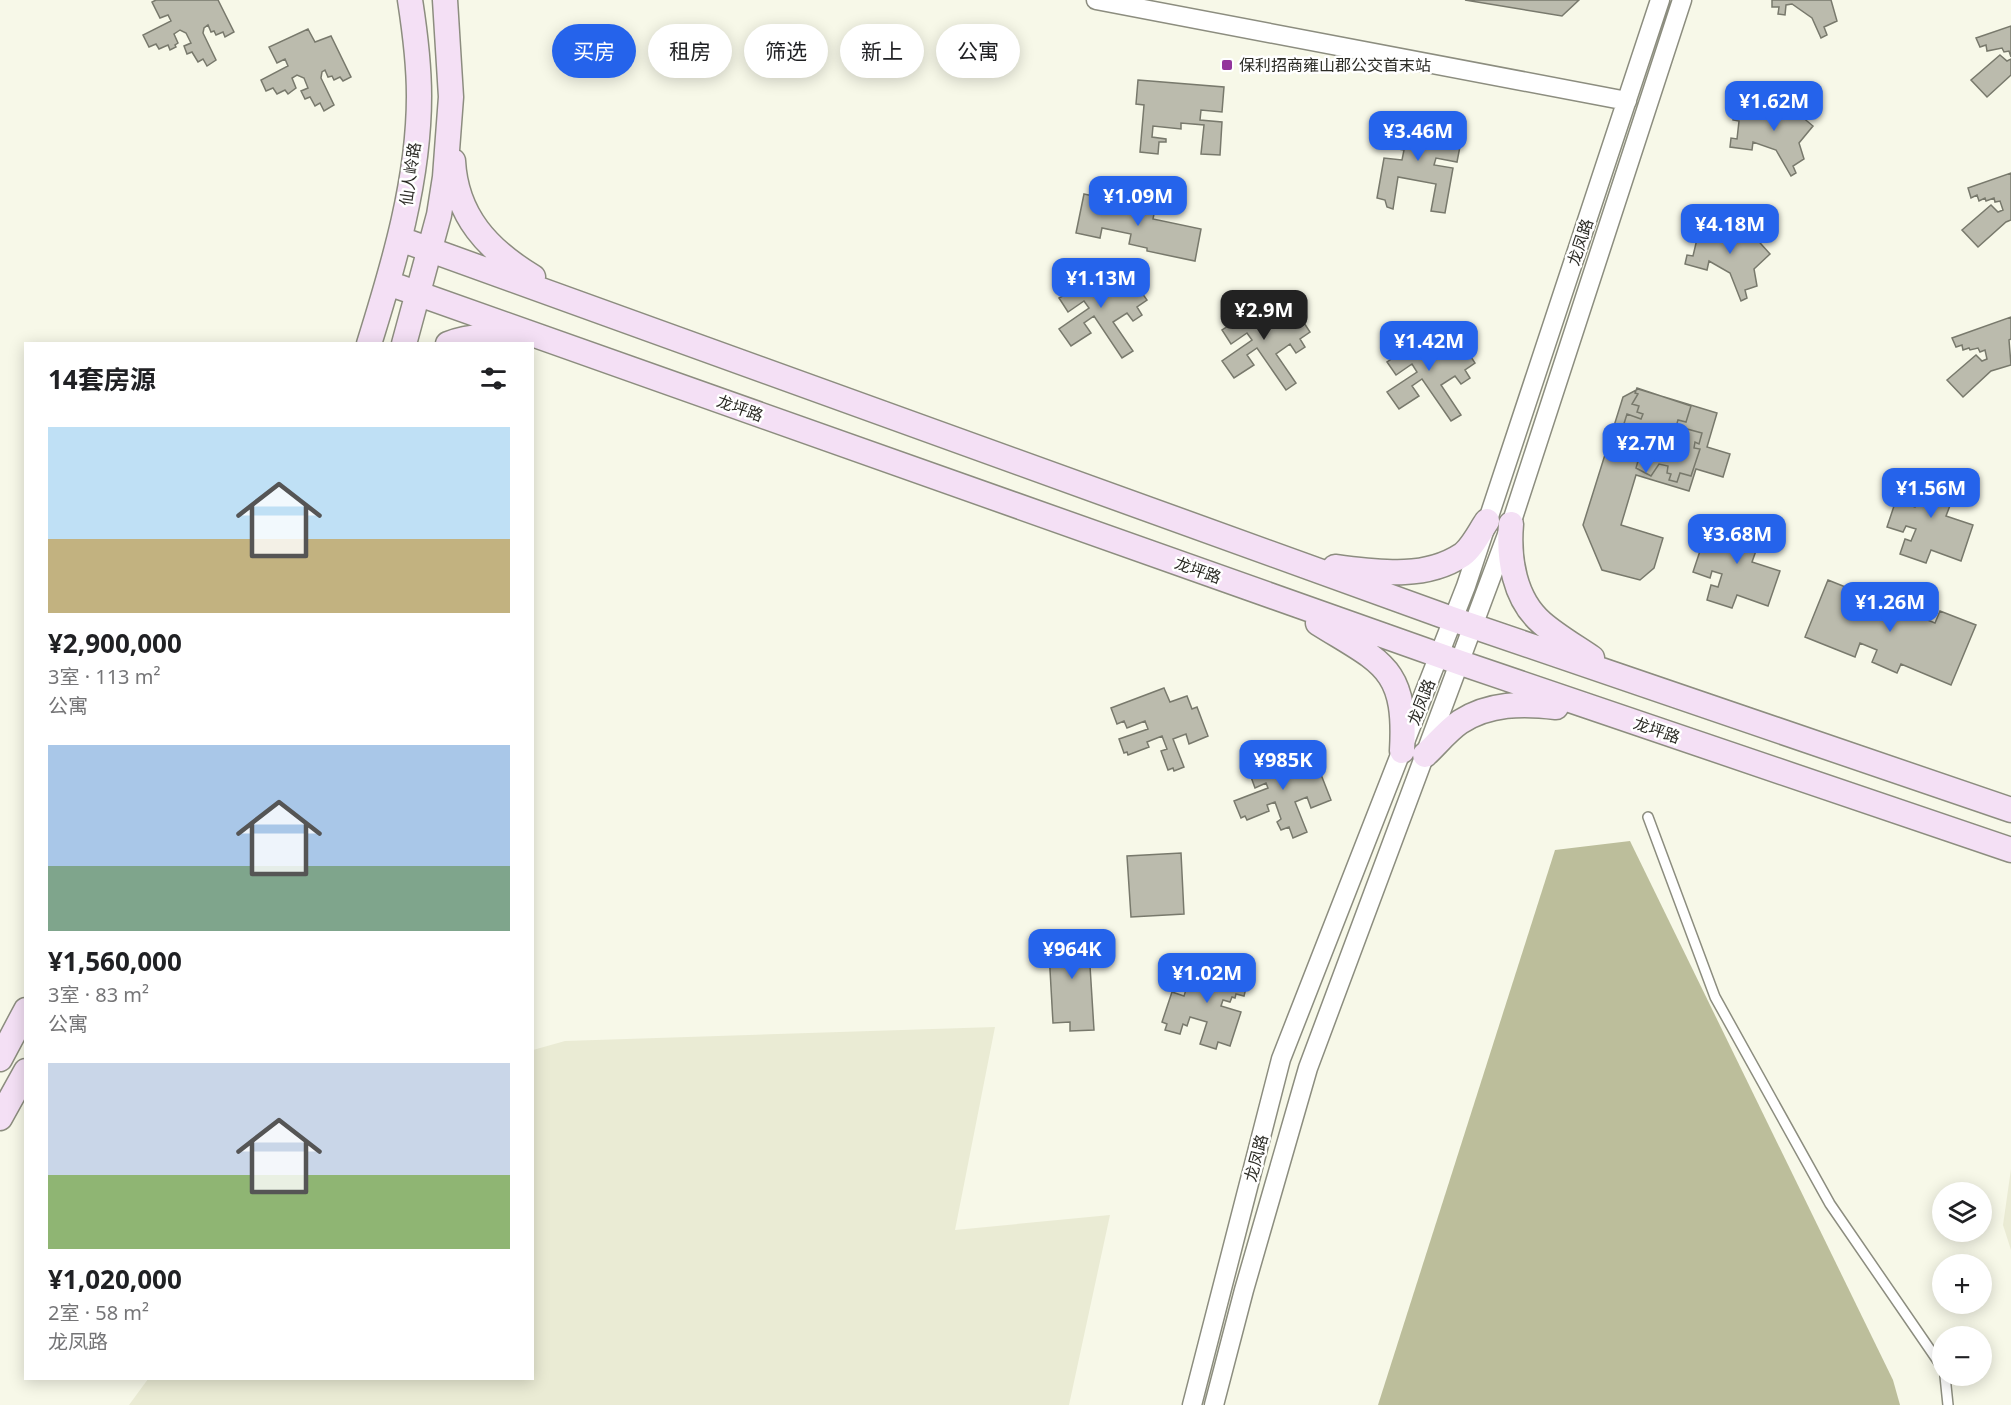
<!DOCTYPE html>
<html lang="zh">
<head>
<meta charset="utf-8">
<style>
	:root { --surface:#fff; --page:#f2f2f2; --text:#202124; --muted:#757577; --accent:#2563eb }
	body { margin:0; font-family:"Noto Sans","Noto Sans SC",sans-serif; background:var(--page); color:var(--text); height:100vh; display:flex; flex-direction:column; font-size:22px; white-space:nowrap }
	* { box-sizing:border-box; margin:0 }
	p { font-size:20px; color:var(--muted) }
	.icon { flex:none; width:33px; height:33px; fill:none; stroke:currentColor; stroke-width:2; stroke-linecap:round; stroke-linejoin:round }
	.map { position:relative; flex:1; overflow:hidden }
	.sheet { position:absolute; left:24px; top:342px; width:510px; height:1038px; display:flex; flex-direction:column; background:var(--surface); border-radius:0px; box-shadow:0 3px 15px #0003 }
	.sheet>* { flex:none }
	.hud { position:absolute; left:552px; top:24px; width:570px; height:54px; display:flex; gap:12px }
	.controls { position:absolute; left:1932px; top:1182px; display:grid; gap:12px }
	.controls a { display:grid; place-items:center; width:60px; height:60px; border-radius:50%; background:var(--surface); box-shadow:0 3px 15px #0003; font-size:30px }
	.price { position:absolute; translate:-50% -51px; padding:0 14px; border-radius:12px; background:var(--accent); color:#fff; font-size:20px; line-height:39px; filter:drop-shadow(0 2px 3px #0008) }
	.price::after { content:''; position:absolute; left:50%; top:36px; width:18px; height:14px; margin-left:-9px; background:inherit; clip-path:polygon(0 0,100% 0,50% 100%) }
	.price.selected { background:#222; color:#fff }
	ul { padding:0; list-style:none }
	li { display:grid; align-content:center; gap:12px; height:318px; padding:0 24px }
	li span { display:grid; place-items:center; height:186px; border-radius:0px; color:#555 }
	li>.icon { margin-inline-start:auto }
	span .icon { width:108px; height:108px; fill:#fffc; stroke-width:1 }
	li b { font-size:26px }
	h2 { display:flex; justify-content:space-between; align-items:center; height:72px; padding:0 24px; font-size:26px }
	.pill { padding:0 21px; border-radius:27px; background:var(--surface); box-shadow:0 3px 15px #0003; font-size:21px; line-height:54px }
	.pill.selected { background:var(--accent); color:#fff }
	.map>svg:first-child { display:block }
	.built { fill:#eaebd4 }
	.forest { fill:#bcbe9b }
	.building { fill:#bbbbad; stroke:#78796c; stroke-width:1.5 }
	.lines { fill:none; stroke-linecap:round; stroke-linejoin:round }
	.lane-casing { stroke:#8c8d7f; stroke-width:12 }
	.street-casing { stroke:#8c8d7f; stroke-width:21 }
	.secondary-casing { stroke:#8c8d7f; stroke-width:27 }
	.lane { stroke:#fff; stroke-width:9 }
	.street { stroke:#fff; stroke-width:18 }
	.secondary { stroke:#f4e0f5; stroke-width:24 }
	.poi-dot { fill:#93349c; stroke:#fff; stroke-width:2 }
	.labels { text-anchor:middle; stroke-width:5; stroke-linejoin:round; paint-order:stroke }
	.poi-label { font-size:16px; fill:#2c2c26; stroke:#fff; text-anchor:start }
	.street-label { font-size:16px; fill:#2c2c26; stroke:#fff }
</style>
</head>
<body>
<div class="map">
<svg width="2011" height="1405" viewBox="0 0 2011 1405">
	<rect width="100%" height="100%" fill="#f7f8e8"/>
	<path class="built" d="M995 1027 955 1230 1110 1215 1069 1405H129L148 1379 532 1378 533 1050 565 1041Z
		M2011 1169V1250L2003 1225Z"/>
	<path class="forest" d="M1630 841 1893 1380 1900 1405H1378L1555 850Z"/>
	<path class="building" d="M156 0H218L234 32 225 37 223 32 216 35 214 31 211 32 208 25 204 28 203 33 216 60 207 66 203 59 198 62 192 52 187 54 184 46 191 43 186 33 180 30 174 34 178 43 175 45 176 47 170 50 168 45 159 49 156 44 149 47 143 35 171 21 168 15 160 18 152 2Z
		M1465 0H1579L1562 16Z
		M1772 0H1831L1837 21 1824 27 1827 35 1821 38 1812 18 1792 4 1786 5 1785 15 1778 14 1779 7H1772Z
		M2011 26V57L2009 51 2004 52 2002 48 1987 51 1986 45 1980 47 1976 38Z
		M308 29 315 42 331 36 351 77 343 81 340 77 334 80 332 76 328 77 325 70 322 72 321 78 334 105 324 111 320 103 315 106 310 97 305 99 301 91 308 88 304 78 297 75 292 78 296 88 288 94 285 90 277 94 273 88 266 91 261 80 288 66 285 59 277 63 269 47Z
		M2000 55 2007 61 2011 59V75L1987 97 1971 80Z
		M1138 80 1224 87 1222 112 1201 110 1200 120 1222 122 1220 155 1201 154 1204 125 1181 123V129L1153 126 1152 137 1166 139V142H1159L1158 154 1140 152 1144 105 1136 104Z
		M1767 99 1779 107 1783 101 1813 126 1799 143 1804 159 1793 166 1796 173 1791 176 1776 150 1753 142 1752 150 1730 147 1731 138 1737 139 1739 121 1733 120 1734 112 1760 115 1766 109 1764 108Z
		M1385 122 1462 136 1457 162 1436 158 1434 165 1453 168 1445 213 1431 211 1436 184 1398 177 1393 209 1387 207 1385 200 1377 198 1384 158 1402 160 1404 150 1381 146Z
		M2011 173V220L2006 222 1978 247 1962 230 1991 205 1998 212 2003 210 2000 201 1995 202 1994 198 1986 201 1985 198 1979 201 1977 195 1971 198 1968 188Z
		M1084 194 1155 209 1153 219 1201 229 1195 261 1147 251V248L1129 244 1131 234 1102 228 1100 238 1076 233Z
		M1729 221 1738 231 1744 225 1770 254 1754 269 1757 286 1745 290 1747 298 1741 301 1730 273 1709 261 1707 270 1685 264 1687 255 1693 256 1697 239 1692 238 1693 230 1719 236 1725 231 1726 224Z
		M1092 271 1105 291 1122 280 1128 288 1135 283 1147 300 1137 307 1142 315 1133 321 1127 313 1113 322 1133 351 1122 358 1094 316 1084 323 1091 333 1071 346 1059 329 1089 308 1084 301 1068 312 1059 298 1065 295 1063 291Z
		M1255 303 1269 323 1285 312 1291 320 1299 315 1310 332 1300 339 1305 347 1296 353 1290 344 1276 354 1296 383 1286 390 1257 348 1247 355 1254 365 1234 378 1222 361 1252 340 1247 333 1231 344 1222 330 1228 326 1226 323Z
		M2011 317V339L2009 340 2011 365 1991 371 1963 397 1947 380 1976 355 1982 361 1987 359 1985 350 1980 352 1978 348 1970 350 1969 348 1963 350 1962 345 1956 347 1952 338Z
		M1420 334 1434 354 1451 343 1456 351 1464 346 1475 363 1465 370 1470 378 1461 384 1455 376 1441 385 1461 415 1451 421 1422 379 1412 386 1419 396 1399 409 1387 392 1417 372 1412 364 1396 375 1387 362 1393 358 1391 354Z
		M1637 388 1691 406 1686 422 1678 420 1676 427 1671 425 1668 437 1678 440 1680 434 1685 435 1687 429 1702 433 1699 444 1695 442 1694 448 1700 449 1691 476 1680 473 1677 482 1669 480 1671 474 1667 473 1668 466 1659 464 1651 476 1636 468 1638 461 1634 460 1637 451 1649 455 1654 440 1622 430 1627 414 1641 419 1643 414 1637 412 1639 406 1632 404 1638 394 1635 393Z
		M1638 389 1717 413 1707 447 1730 454 1723 477 1696 469 1689 491 1636 475 1621 525 1663 538 1654 568 1640 580 1602 570 1583 525 1623 397Z
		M1904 473 1925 480 1926 475 1964 488 1958 505 1951 503 1946 516 1973 525 1961 561 1931 550 1926 563 1900 554 1905 539 1911 541 1916 529 1906 526 1903 532 1887 527 1896 500 1915 507 1917 501 1912 499 1914 494 1903 490 1904 487 1900 486Z
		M1710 519 1731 525 1733 521 1770 533 1764 550 1757 548 1752 562 1780 571 1768 606 1737 595 1732 608 1707 600 1711 585 1718 587 1722 574 1712 571 1710 578 1693 572 1702 545 1721 552 1723 546 1718 544 1720 539 1709 535 1710 532 1706 531Z
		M1828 580 1935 623 1940 611 1976 625 1951 685 1901 664 1897 673 1872 662 1877 650 1860 643 1855 657 1805 637Z
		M1164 688 1170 702 1187 696 1192 709 1197 707 1208 736 1189 744 1186 734 1173 739 1184 767 1174 771 1173 768 1168 770 1161 751 1167 749 1162 736 1147 742 1149 747 1128 755 1127 752 1124 753 1119 739 1148 729 1145 721 1127 728 1124 721 1117 724 1111 708Z
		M1284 751 1290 767 1307 761 1312 775 1320 772 1331 800 1311 808 1307 797 1295 802 1307 832 1293 838 1289 827 1281 830 1277 822 1281 819 1275 802 1267 805 1269 811 1247 820 1245 816 1241 818 1234 801 1268 788 1266 783 1255 788 1247 766Z
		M1181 853 1184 914 1131 917 1127 856Z
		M1083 932 1084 947H1095L1096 965 1090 966 1094 1030 1070 1031V1022L1053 1023 1048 934Z
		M1190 960 1245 977 1242 987 1246 988 1244 996 1236 994 1235 998 1232 997 1230 1002 1223 1000 1221 1006 1241 1012 1230 1046 1218 1042 1216 1049 1200 1044 1207 1022 1190 1017 1187 1026 1183 1024 1180 1034 1165 1030 1167 1024 1162 1022 1172 992 1184 996 1191 974 1186 973Z"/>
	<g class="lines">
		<defs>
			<path id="lane" d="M1648 817 1715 997 1830 1204 1942 1367
				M1945 1376 1948 1405"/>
			<path id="street" d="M1096 0 1627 101
				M1192 1405 1281 1059 1466 586 1660 0
				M1214 1405 1244 1290 1308 1068 1511 524 1682 0"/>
			<path id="secondary" d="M453 161C456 216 488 250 533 277
				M400 239 1452 619 2011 810
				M388 283 1461 663 2011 850
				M369 344C394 264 419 180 419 96 419 64 415 32 410 0
				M404 344 439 215 445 177 451 97 445 0
				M448 344C471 334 497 336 522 339
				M1511 524C1508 558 1514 599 1542 623 1557 636 1576 647 1592 658
				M1335 567C1377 572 1424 580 1462 555 1472 548 1480 531 1487 521
				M1318 623C1382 663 1407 667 1402 751
				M1425 755C1436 745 1447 731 1460 722 1489 703 1523 703 1556 707
				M0 1059 26 1010
				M0 1118 26 1071"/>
		</defs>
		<use href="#lane" class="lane-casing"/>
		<use href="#street" class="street-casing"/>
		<use href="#secondary" class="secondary-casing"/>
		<use href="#lane" class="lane"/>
		<use href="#street" class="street"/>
		<use href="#secondary" class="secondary"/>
	</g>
	<rect class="poi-dot" x="1221" y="59" width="12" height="12" rx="3"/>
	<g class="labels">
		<g class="poi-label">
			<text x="1239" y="71">保利招商雍山郡公交首末站</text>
		</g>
		<g class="street-label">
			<text transform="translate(410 174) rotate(-82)" y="6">仙人岭路</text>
			<text transform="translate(1580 242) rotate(-72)" y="6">龙凤路</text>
			<text transform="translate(740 408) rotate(20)" y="6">龙坪路</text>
			<text transform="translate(1198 570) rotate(20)" y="6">龙坪路</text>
			<text transform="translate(1421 702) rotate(-69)" y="6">龙凤路</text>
			<text transform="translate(1657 730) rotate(19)" y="6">龙坪路</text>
			<text transform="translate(1256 1158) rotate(-75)" y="6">龙凤路</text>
		</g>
	</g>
</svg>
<div class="controls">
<a><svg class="icon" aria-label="layers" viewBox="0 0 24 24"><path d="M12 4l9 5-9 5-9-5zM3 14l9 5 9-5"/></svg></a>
<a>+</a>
<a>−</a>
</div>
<b class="price" style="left:1774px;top:132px">¥1.62M</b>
<b class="price" style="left:1418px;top:162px">¥3.46M</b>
<b class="price" style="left:1138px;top:227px">¥1.09M</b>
<b class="price" style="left:1730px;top:255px">¥4.18M</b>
<b class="price" style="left:1101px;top:309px">¥1.13M</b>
<b class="price selected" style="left:1264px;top:341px">¥2.9M</b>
<b class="price" style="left:1429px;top:372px">¥1.42M</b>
<b class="price" style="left:1646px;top:474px">¥2.7M</b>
<b class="price" style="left:1931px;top:519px">¥1.56M</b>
<b class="price" style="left:1737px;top:565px">¥3.68M</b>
<b class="price" style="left:1890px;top:633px">¥1.26M</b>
<b class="price" style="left:1283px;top:791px">¥985K</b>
<b class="price" style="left:1072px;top:980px">¥964K</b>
<b class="price" style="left:1207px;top:1004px">¥1.02M</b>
<div class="hud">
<a class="pill selected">买房</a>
<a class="pill">租房</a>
<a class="pill">筛选</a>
<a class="pill">新上</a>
<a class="pill">公寓</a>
</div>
<section class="sheet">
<h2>14套房源<svg class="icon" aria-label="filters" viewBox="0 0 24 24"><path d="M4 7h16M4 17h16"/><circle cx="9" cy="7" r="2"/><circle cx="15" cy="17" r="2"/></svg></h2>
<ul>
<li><span style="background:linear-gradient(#bfe0f5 60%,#c2b280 0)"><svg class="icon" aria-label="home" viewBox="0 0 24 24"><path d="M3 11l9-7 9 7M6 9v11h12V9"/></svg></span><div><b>¥2,900,000</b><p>3室 · 113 m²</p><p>公寓</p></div></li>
<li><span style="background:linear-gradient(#a9c7e8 65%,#7fa58c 0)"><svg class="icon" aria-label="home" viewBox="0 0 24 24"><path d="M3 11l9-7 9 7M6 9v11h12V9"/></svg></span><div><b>¥1,560,000</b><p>3室 · 83 m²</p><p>公寓</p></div></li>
<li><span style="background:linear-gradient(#c9d6e8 60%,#8fb573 0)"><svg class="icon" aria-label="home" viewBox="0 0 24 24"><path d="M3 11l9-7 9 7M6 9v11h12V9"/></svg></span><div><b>¥1,020,000</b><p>2室 · 58 m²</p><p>龙凤路</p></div></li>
</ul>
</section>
</div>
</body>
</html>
